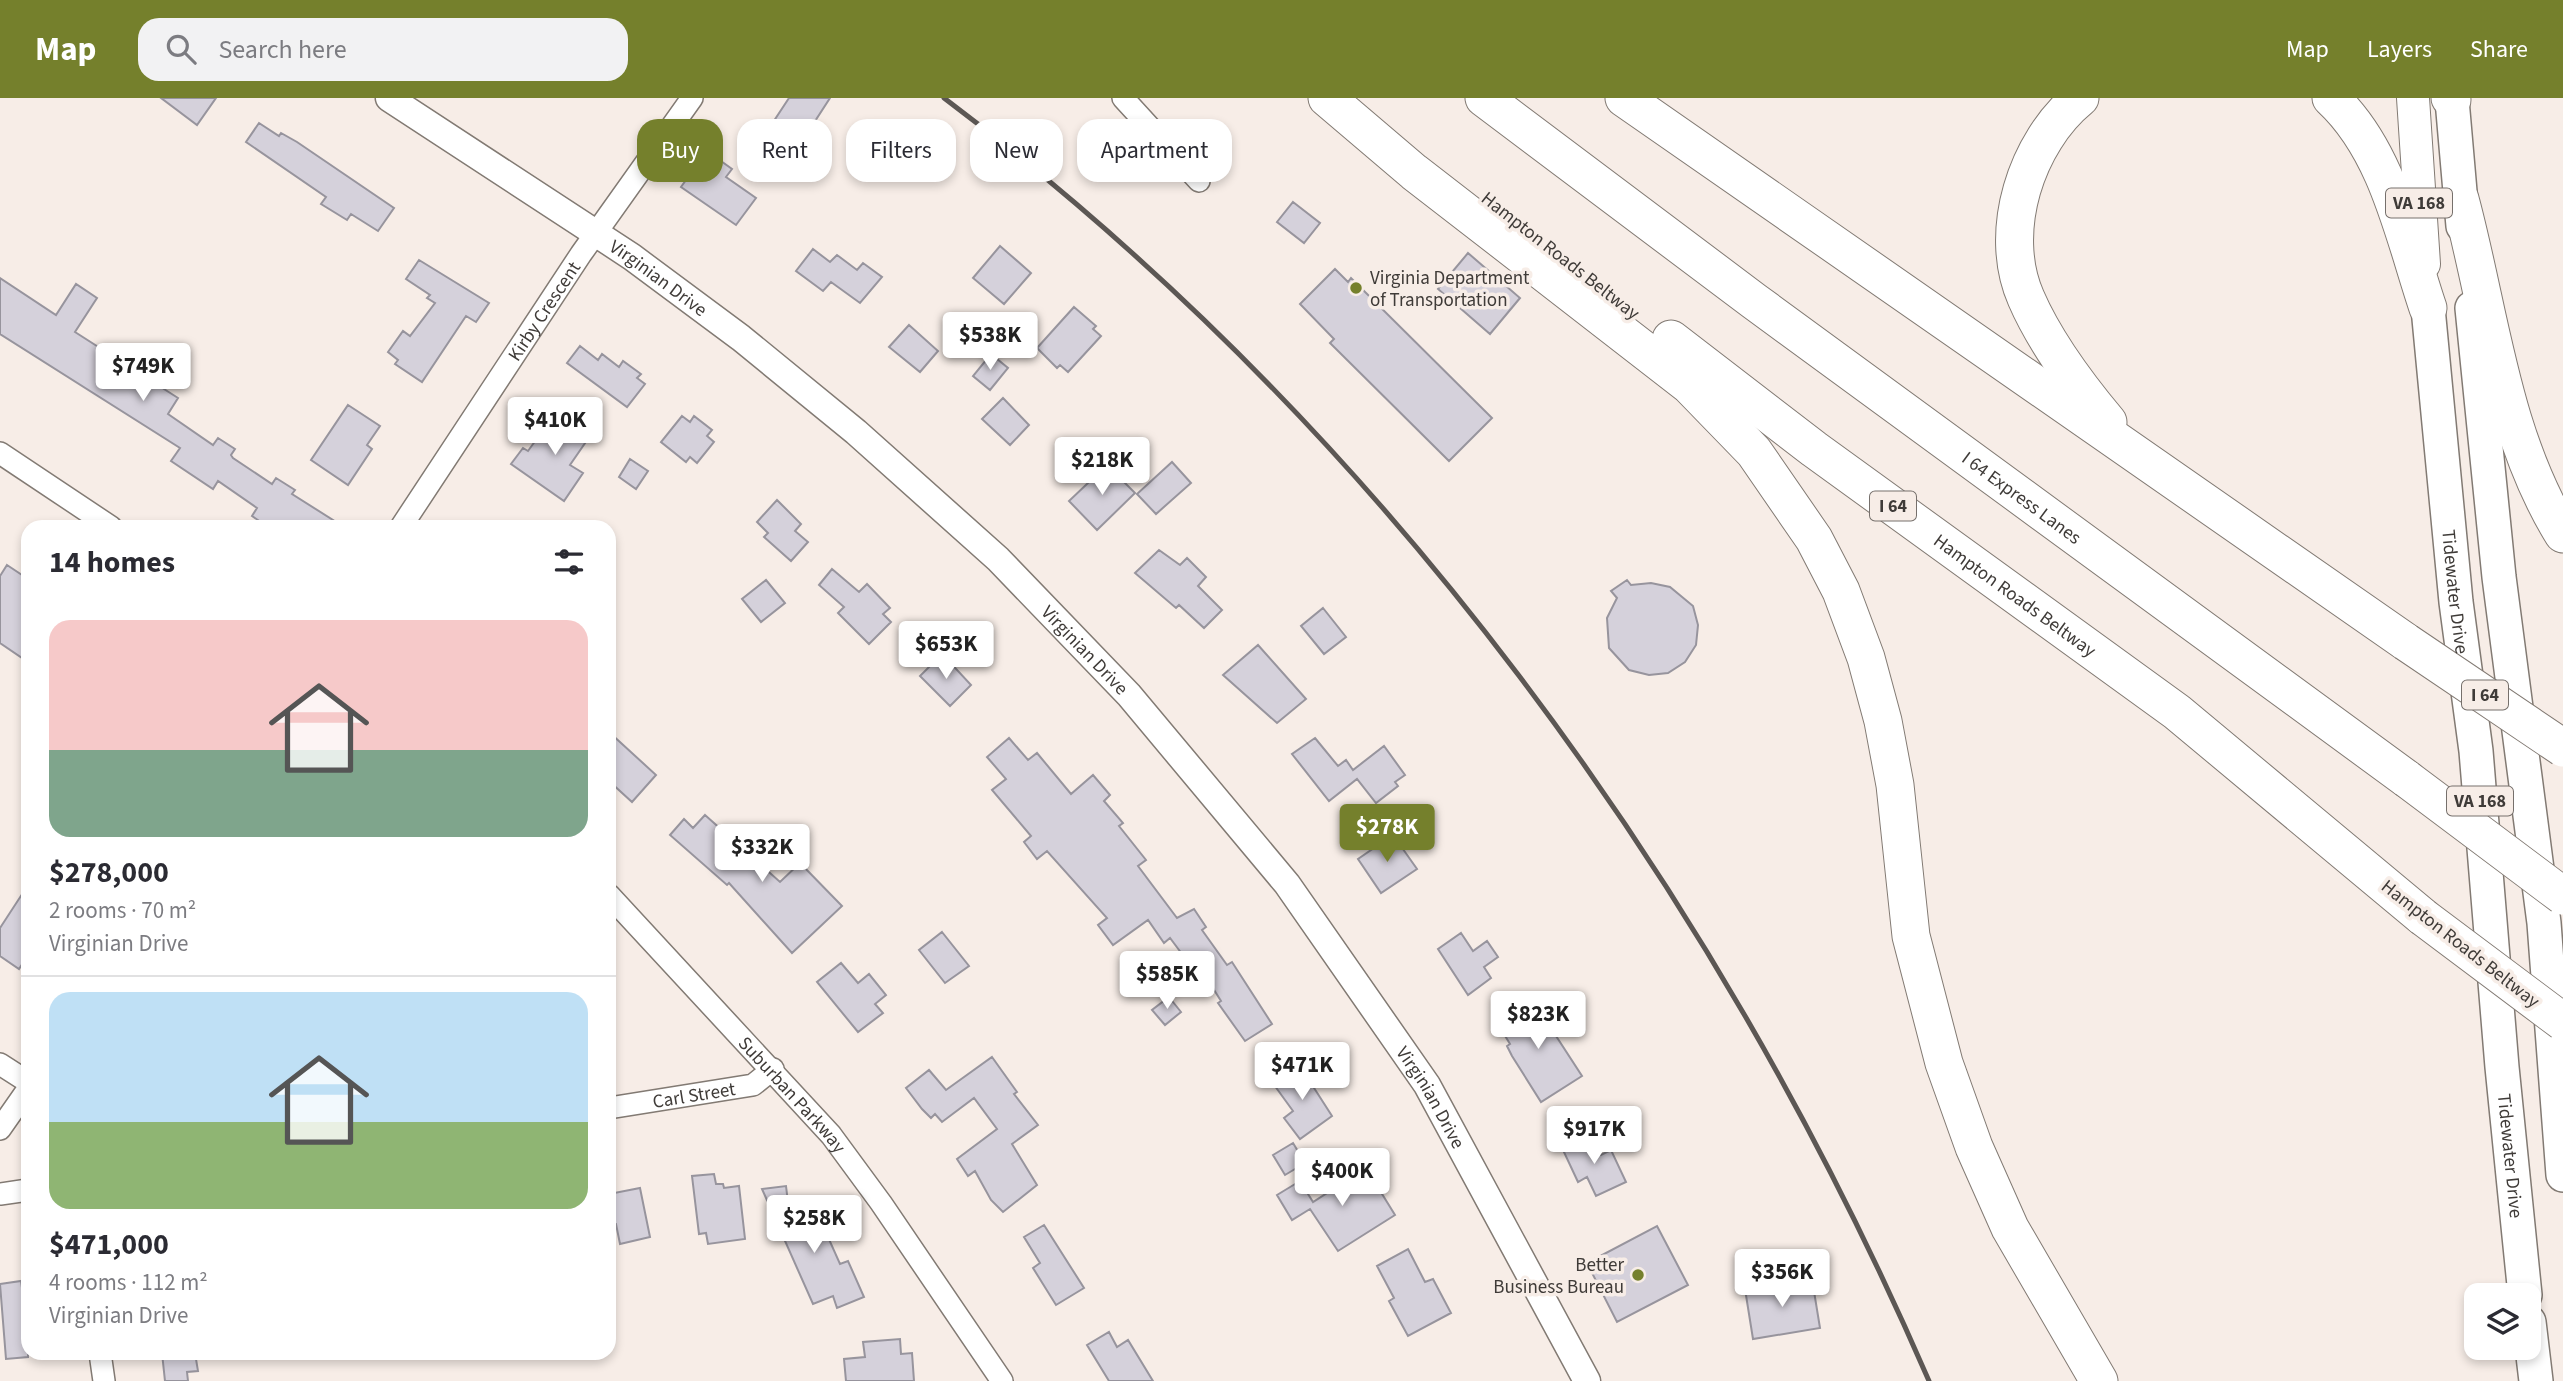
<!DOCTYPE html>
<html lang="en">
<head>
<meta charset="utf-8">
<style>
	:root { --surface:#fff; --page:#f2f2f3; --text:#2b2b33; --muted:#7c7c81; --line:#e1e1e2; --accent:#75802c }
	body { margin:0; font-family:"Source Sans 3",sans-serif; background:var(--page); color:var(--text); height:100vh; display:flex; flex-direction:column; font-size:26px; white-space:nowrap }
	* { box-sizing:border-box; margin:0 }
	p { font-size:23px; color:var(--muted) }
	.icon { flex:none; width:38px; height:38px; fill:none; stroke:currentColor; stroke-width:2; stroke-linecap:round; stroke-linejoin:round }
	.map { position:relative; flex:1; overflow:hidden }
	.details { position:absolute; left:21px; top:422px; width:595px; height:840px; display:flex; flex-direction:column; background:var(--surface); border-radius:21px; box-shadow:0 4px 10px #0003 }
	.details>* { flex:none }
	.banner { position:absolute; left:637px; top:21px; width:665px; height:63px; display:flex; gap:14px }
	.tools { position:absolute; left:2464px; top:1185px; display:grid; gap:14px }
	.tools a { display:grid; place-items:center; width:77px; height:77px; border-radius:14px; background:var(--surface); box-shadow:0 4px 10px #0003; font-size:35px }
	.price { position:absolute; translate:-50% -60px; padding:0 16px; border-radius:7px; background:#fff; color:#222; font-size:23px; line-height:46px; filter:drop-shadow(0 2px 4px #0008) }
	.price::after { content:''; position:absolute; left:50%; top:42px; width:21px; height:16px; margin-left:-10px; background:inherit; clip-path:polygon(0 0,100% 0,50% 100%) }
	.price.active { background:var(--accent); color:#fff }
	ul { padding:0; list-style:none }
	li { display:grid; align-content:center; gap:14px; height:371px; padding:0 28px }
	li+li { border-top:2px solid var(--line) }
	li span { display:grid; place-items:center; height:217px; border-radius:21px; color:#555 }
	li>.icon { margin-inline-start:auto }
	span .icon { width:126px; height:126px; fill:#fffc; stroke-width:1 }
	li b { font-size:30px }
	h2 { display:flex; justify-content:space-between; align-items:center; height:84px; padding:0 28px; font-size:30px }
	.chip { padding:0 24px; border-radius:21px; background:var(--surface); box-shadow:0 4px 10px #0003; font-size:24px; line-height:63px }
	.chip.active { background:var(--accent); color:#fff }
	header { display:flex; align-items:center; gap:42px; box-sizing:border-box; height:98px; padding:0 35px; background:var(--accent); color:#fff }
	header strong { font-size:33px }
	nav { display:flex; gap:38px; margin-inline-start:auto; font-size:24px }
	.search { width:490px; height:63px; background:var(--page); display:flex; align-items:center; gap:18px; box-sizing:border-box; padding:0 24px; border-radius:21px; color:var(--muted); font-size:26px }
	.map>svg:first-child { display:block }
	.building { fill:#d5d1db; stroke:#97949d; stroke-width:2 }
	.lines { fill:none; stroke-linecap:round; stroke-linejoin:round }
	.minor-casing { stroke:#827a73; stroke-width:24 }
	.tertiary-casing { stroke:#827a73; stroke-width:29 }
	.primary-casing { stroke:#827a73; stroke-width:34 }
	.trunk-casing { stroke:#827a73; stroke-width:36 }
	.motorway-casing { stroke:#827a73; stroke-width:39 }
	.minor { stroke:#fff; stroke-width:21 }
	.tertiary { stroke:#fff; stroke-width:26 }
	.primary { stroke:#fff; stroke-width:32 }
	.trunk { stroke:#fff; stroke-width:33 }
	.motorway { stroke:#fff; stroke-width:37 }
	.rail { stroke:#5c5754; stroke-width:5 }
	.motorway-bridge-casing { stroke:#827a73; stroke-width:39; stroke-linecap:butt }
	.motorway-bridge { stroke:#fff; stroke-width:37 }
	.poi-dot { fill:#75802c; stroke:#f7ede7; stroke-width:2.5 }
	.labels { text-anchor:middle; stroke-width:7; stroke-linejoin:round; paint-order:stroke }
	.shield { fill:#f7ede7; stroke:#76706c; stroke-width:2 }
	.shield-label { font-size:18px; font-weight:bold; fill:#3f3b38 }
	.street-label { font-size:19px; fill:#3f3b38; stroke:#f7ede7 }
	.poi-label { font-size:19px; fill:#3f3b38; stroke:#f7ede7; text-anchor:start }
</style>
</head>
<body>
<header>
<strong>Map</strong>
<div class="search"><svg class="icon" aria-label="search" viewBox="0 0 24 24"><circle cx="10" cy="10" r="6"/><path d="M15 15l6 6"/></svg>Search here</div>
<nav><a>Map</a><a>Layers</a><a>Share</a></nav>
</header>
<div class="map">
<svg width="2563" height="1283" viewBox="0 0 2563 1283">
	<rect width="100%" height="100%" fill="#f7ede7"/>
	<path class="building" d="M161 0H216L197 27Z
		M789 0H830L795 54 766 35Z
		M259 25 279 38 281 35 297 44 394 110 378 133 351 116 347 122 321 106 326 99 246 44Z
		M707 53 732 71 726 79 756 100 736 127 681 89Z
		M1293 104 1320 125 1304 145 1277 124Z
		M1000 148 1031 175 1004 206 973 180Z
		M813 151 830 164 837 157 857 172 863 165 882 179 860 205 831 184 823 193 796 173Z
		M1468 155 1520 200 1490 236 1438 191Z
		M419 162 489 205 476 224 466 218 422 284 395 266 398 262 388 254 403 233 410 238 435 205 427 200 430 197 406 181Z
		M1335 171 1348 184 1351 180 1492 320 1449 363 1330 245 1334 241 1300 206Z
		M0 180 56 217 76 186 97 200 75 234 178 300 168 316 213 347 218 340 235 351 231 357 233 360 272 386 276 380 295 392 292 396 344 429H268L252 418 257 410 218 383 213 391 171 363 180 350 0 236Z
		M1074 209 1096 228 1093 231 1101 238 1068 274 1060 267 1057 270 1037 250Z
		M978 220 996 234 982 254 963 240Z
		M909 227 938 253 920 274 889 249Z
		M580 248 598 262 602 256 619 269 623 263 641 276 637 280 645 286 627 309 567 265Z
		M991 256 1008 270 990 292 973 278Z
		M1003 300 1029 327 1010 347 982 321Z
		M348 307 380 328 367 347 372 351 348 387 311 362Z
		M563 315 592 335 570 367 583 375 564 403 511 366 523 350 528 353 541 335 546 338Z
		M682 318 690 324 694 318 712 332 707 338 714 344 697 365 690 359 686 364 661 344Z
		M630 361 648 373 636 391 619 379Z
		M1172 364 1191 385 1156 416 1137 396Z
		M1107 367 1135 395 1097 432 1069 403Z
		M777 402 801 426 795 433 808 444 791 463 764 439 768 435 757 424Z
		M1159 452 1180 467 1187 460 1206 479 1198 488 1222 512 1204 530 1179 507 1176 510 1135 475Z
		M7 467 28 481V564L0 545V478Z
		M832 471 859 494 867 486 890 510 883 516 891 524 869 546 838 515 844 509 819 487Z
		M766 482 785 505 761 524 742 501Z
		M1627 482 1631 487 1651 485 1670 489 1693 508 1698 527 1696 547 1685 564 1668 575 1649 577 1629 572 1609 550 1607 520 1617 500 1611 493Z
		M1323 510 1346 539 1324 556 1301 528Z
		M1258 547 1306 601 1277 625 1223 577Z
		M939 559 944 563 946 560 971 587 950 608 920 578Z
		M609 634 656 677 632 704 609 683Z
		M1009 640 1028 662 1037 655 1071 696 1093 677 1110 697 1104 703 1123 725 1119 728 1146 762 1138 768 1177 820 1194 811 1206 829 1202 832 1227 867 1232 864 1272 926 1245 943 1218 905 1221 903 1194 860 1188 864 1170 840 1164 845 1148 822 1113 847 1098 827 1107 820 1047 753 1037 761 1024 744 1031 738 992 692 1006 681 987 659Z
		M1315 640 1338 668 1346 662 1353 672 1384 648 1405 677 1395 684 1398 688 1376 705 1357 681 1329 703 1292 656Z
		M705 717 780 784 800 765 842 808 792 855 729 785 727 787 670 737 684 721 693 730Z
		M1393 737 1417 771 1381 795 1358 761Z
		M28 787V857L19 871 0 858V830Z
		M942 834 969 868 945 885 919 852Z
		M1461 835 1473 853 1487 843 1498 859 1484 869 1491 880 1468 897 1438 851Z
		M841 865 858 885 869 876 886 897 875 906 883 915 858 934 817 884Z
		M1169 899 1181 914 1165 927 1152 912Z
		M1532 901 1582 978 1541 1004 1512 958 1507 948 1510 946 1496 923Z
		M992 959 1017 994 1014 996 1038 1027 1012 1046 1037 1087 1003 1114 991 1102 975 1073 968 1078 957 1061 997 1031 974 1000 942 1024 935 1016 931 1020 922 1011 906 990 929 972 946 992Z
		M1298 965 1332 1018 1300 1041 1284 1020 1293 1013 1272 984Z
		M1591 1038 1601 1057 1611 1052 1626 1084 1596 1098 1587 1079 1578 1084 1563 1052Z
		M1293 1045 1305 1065 1285 1077 1273 1057Z
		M1366 1070 1395 1117 1338 1153 1310 1111 1292 1122 1277 1097 1300 1083 1313 1104Z
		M714 1076 716 1086H723L724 1090 739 1088 745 1141 708 1146 706 1135 699 1136 692 1078Z
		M786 1088 791 1129 814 1118 820 1132 824 1130 840 1166 848 1163 864 1199 837 1210 833 1198 813 1206 762 1091Z
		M640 1090 650 1139 620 1146 616 1126 609 1127V1096Z
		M1044 1127 1084 1190 1056 1207 1033 1170 1040 1165 1024 1139Z
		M1657 1128 1688 1187 1617 1224 1587 1165Z
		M1408 1151 1425 1184 1433 1181 1451 1215 1408 1238 1389 1203 1394 1200 1377 1168Z
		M1812 1181 1820 1230 1753 1241 1745 1191Z
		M21 1183 28 1230V1259L6 1261 0 1186Z
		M1109 1234 1117 1249 1128 1242 1153 1283H1109L1087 1247Z
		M900 1241 901 1256 912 1255 914 1283H846L844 1261 865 1259 863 1244Z
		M162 1255H195L198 1273 187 1274 188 1283H165Z"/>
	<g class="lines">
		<defs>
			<g id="minor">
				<path d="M1123 0 1199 83"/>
				<path d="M0 355 111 429"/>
				<path id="s1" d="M401 429 581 156 692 0"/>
				<path id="s2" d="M609 797 831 1037 881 1105 1002 1283"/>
				<path d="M0 966 28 984"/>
				<path id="s3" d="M609 1010 753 987 773 971"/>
				<path d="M0 1031 28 991"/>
				<path d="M0 1096 28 1092"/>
				<path d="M100 1255 104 1283"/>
			</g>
			<g id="tertiary">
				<path id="s4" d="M389 0 632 159 741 240 856 334 998 461 1129 597 1287 786 1427 987 1587 1283"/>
			</g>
			<path id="primary" d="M2413 0 2424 166"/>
			<g id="trunk">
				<path d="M2452 2 2463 128"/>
				<path id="s5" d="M2428 210 2456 504 2476 653 2502 969 2525 1197"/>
				<path d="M2472 210 2499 479 2544 825 2563 1077"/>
				<path d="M2529 1224 2536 1283"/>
			</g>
			<g id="motorway">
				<path d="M1327 0 1414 74 1689 287 1754 354 1814 441 1841 493 1866 560 1883 623 1895 687 1911 838 1944 965 1974 1049 2010 1130 2099 1283"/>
				<path id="s6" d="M1484 0 1754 203 2407 681"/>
				<path d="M1624 0 2406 544"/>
				<path d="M2080 0C2026 44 1997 134 2026 200 2045 244 2077 287 2108 324"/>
				<path d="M2331 0C2388 53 2404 139 2428 210"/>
				<path d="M2450 0 2452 2"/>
				<path d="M2460 101C2490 212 2501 336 2563 436"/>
				<path id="s7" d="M1671 241 1814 351 2177 614 2423 819"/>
			</g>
		</defs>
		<use href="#minor" class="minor-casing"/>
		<use href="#tertiary" class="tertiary-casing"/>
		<use href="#primary" class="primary-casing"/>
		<use href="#trunk" class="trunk-casing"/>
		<use href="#motorway" class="motorway-casing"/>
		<use href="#minor" class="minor"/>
		<use href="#tertiary" class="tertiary"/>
		<use href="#primary" class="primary"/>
		<use href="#trunk" class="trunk"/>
		<use href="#motorway" class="motorway"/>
		<path class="rail" d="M944 0C1380 328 1713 785 1929 1283"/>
		<defs>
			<path id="motorway-bridge" d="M2406 544 2563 650
				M2407 681 2563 798
				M2423 819 2563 924"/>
		</defs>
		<use href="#motorway-bridge" class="motorway-bridge-casing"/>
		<use href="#motorway-bridge" class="motorway-bridge"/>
	</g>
	<g class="poi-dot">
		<circle cx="1356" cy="190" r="7"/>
		<circle cx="1638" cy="1177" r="7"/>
	</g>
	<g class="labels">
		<g class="shield">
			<rect x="2386" y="90.5" width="66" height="29" rx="5"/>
			<rect x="1870" y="393.5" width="46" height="29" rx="5"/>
			<rect x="2462" y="582.5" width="46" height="29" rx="5"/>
			<rect x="2447" y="688.5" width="66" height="29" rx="5"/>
		</g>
		<g class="shield-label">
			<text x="2419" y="111">VA 168</text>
			<text x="1893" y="414">I 64</text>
			<text x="2485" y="603">I 64</text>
			<text x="2480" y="709">VA 168</text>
		</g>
		<g class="street-label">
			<text transform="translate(1561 157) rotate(38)" y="7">Hampton Roads Beltway</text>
			<text dy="7" stroke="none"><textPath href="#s4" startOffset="324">Virginian Drive</textPath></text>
			<text dy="7" stroke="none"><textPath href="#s1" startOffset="259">Kirby Crescent</textPath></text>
			<text dy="7" stroke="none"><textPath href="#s6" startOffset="670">I 64 Express Lanes</textPath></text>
			<text dy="7" stroke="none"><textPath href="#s5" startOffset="285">Tidewater Drive</textPath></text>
			<text dy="7" stroke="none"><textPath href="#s7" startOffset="429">Hampton Roads Beltway</textPath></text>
			<text dy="7" stroke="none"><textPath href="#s4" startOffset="891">Virginian Drive</textPath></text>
			<text transform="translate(2461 845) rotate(38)" y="7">Hampton Roads Beltway</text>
			<text dy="7" stroke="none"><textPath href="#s2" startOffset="271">Suburban Parkway</textPath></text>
			<text dy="7" stroke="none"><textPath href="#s3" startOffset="86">Carl Street</textPath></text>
			<text dy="7" stroke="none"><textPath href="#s4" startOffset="1458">Virginian Drive</textPath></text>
			<text dy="7" stroke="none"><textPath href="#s5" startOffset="852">Tidewater Drive</textPath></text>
		</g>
		<g class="poi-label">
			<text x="1370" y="186">Virginia Department<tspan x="1370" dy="22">of Transportation</tspan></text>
			<text x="1624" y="1173" text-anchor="end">Better<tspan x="1624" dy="22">Business Bureau</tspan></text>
		</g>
	</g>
</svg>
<div class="tools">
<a><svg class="icon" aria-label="layers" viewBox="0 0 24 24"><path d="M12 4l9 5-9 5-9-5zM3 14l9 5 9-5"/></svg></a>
</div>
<b class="price" style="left:990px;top:274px">$538K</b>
<b class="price" style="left:143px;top:305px">$749K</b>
<b class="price" style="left:555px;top:359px">$410K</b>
<b class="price" style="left:1102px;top:399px">$218K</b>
<b class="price" style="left:946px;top:583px">$653K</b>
<b class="price active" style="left:1387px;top:766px">$278K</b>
<b class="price" style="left:762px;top:786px">$332K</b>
<b class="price" style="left:1167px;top:913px">$585K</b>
<b class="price" style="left:1538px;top:953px">$823K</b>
<b class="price" style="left:1302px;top:1004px">$471K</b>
<b class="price" style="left:1594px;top:1068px">$917K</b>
<b class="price" style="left:1342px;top:1110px">$400K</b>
<b class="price" style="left:814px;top:1157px">$258K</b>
<b class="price" style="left:1782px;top:1211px">$356K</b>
<div class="banner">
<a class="chip active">Buy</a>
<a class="chip">Rent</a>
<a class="chip">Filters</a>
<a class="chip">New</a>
<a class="chip">Apartment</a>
</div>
<section class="details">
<h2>14 homes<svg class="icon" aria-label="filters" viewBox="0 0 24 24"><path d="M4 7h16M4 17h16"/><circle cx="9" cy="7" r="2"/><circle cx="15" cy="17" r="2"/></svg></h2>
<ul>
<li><span style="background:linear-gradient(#f6c9c9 60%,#7fa58c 0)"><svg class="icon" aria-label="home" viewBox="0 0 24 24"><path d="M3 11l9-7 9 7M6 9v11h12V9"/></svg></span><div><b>$278,000</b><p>2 rooms · 70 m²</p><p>Virginian Drive</p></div></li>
<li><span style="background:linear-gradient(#bfe0f5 60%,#8fb573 0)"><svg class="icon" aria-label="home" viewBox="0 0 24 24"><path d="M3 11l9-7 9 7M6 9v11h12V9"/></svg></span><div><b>$471,000</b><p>4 rooms · 112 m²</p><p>Virginian Drive</p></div></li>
</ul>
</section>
</div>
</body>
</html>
